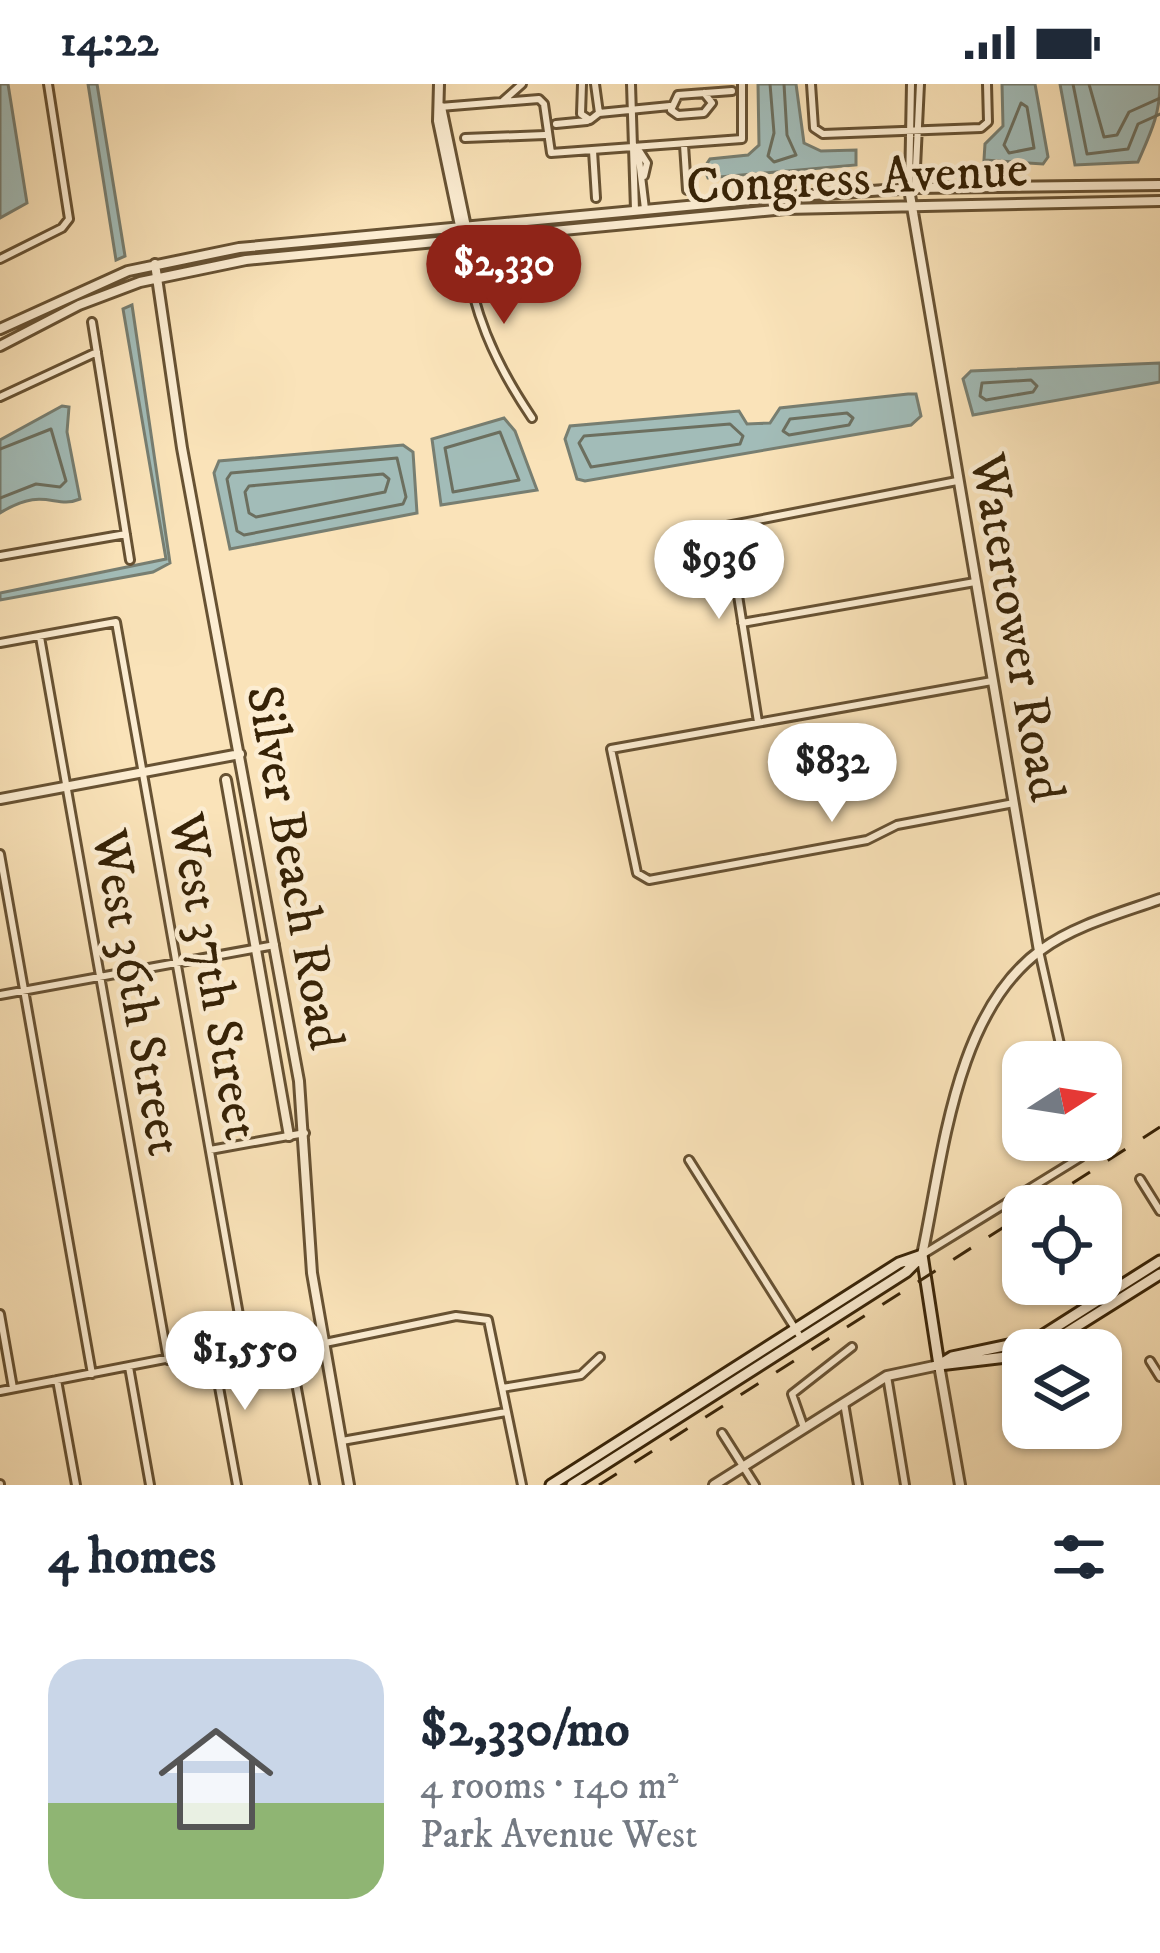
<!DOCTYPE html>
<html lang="en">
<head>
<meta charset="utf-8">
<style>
	:root { --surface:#fff; --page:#f6f6f7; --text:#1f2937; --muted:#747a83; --line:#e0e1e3; --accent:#8f2418 }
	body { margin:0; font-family:"IM FELL DW Pica",serif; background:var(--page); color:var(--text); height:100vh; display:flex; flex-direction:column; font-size:45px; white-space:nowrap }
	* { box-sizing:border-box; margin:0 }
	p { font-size:39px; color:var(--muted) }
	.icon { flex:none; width:66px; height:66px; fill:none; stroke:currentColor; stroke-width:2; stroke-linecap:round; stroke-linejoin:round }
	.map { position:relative; height:1401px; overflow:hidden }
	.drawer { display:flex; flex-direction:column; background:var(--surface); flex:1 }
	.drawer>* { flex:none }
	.needle { width:78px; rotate:78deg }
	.tools { position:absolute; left:1002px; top:957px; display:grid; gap:24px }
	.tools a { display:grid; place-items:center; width:120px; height:120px; border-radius:24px; background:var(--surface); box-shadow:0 3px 9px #0004; font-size:60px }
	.price { position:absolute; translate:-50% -102px; padding:0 27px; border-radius:42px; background:#fff; color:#222; font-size:39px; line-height:78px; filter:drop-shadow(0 3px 6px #0008) }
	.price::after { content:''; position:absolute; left:50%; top:72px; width:36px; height:27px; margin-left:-18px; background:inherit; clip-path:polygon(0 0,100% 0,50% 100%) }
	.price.on { background:var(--accent); color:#fff }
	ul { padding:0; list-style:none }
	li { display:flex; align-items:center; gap:36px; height:300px; padding:0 48px }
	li+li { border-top:3px solid var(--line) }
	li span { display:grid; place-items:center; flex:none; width:336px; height:240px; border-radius:36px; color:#555 }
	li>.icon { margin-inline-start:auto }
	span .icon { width:144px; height:144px; fill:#fffc; stroke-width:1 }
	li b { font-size:51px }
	h2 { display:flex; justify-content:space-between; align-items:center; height:144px; padding:0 48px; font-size:51px }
	.status { display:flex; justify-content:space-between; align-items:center; height:84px; padding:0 60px; background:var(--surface); direction:ltr }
	.status svg { height:33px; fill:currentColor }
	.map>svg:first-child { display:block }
	.water { fill:#a2bcb8; stroke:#777e71; stroke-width:3 }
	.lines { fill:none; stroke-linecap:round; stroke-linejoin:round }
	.shore { stroke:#6c6f5f; stroke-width:3 }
	.minor-casing { stroke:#675233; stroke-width:12 }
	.tertiary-casing { stroke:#675233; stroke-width:14 }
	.secondary-casing { stroke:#362206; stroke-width:15 }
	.minor { stroke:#fcedd2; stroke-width:6 }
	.tertiary { stroke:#fcedd2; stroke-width:8 }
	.secondary { stroke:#fcedd2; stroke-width:9 }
	.rail { stroke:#362206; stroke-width:3; stroke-dasharray:21 21; stroke-linecap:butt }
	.labels { text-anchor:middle; stroke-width:9; stroke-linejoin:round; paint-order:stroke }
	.street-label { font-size:51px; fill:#362206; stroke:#fcedd2 }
</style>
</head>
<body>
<div class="status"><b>14:22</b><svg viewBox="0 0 49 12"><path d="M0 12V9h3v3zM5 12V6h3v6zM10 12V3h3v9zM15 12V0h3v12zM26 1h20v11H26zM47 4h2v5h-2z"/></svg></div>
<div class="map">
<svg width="1160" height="1401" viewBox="0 0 1160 1401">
	<rect width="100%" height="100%" fill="#fae3b9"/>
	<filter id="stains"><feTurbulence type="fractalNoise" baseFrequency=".00167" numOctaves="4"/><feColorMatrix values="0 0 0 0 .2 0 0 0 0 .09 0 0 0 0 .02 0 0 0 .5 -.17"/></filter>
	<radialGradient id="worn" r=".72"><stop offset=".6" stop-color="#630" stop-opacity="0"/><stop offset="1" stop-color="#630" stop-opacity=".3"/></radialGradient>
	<path class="water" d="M0 0H8L27 119 0 134Z
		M88 0H97L125 172 116 176Z
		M758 0H796L804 59 821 67 856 66V81L708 94 704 84 710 75 748 71 759 61Z
		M1002 0H1035L1048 73 1043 80 984 76 985 60 1003 42Z
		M1060 0H1160C1160 31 1150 50 1138 78L1075 81Z
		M132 221 170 479 153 488 0 516V509L166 475 123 225Z
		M1160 279V298L973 331 963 295 971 287Z
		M908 310H916L921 332 911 341 585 397 577 395 565 355 570 342 739 327 747 340 770 339 780 324Z
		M62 322 69 323 67 348 80 415C54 426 45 401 0 429V356Z
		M504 334 515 347 537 406 441 421 432 355Z
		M403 361 413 368 417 429 230 465 214 389 219 377Z"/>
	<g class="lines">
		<path class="shore" d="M770 0 774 49 768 72 774 78 796 71 787 51 784 0
			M1073 0 1087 70 1128 65 1138 40 1160 30
			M1089 0 1104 53 1117 51 1129 28 1160 14
			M1021 19 1027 23 1034 64 1009 69 1004 61Z
			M1031 296 1037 302 1033 308 986 316 980 312 982 299Z
			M847 329 853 334 849 341 789 351 783 347 790 335Z
			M730 340 743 352 740 360 591 383 579 359 584 352Z
			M500 348 519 396 453 408 445 364Z
			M0 365 51 345 66 397 60 403 36 400 0 414
			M397 374 406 413 403 420 244 451 237 447 227 395 231 389Z
			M383 390 389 395 385 408 256 433 249 429 245 408 249 402Z"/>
		<defs>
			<path id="minor" d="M582 0 581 30 590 36 599 29 595 0
				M631 0 635 126
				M811 0 814 44 823 50 981 44 988 38 987 0
				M704 9 712 19 704 29 678 31 671 26 678 11 732 7
				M503 17 522 0
				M440 23 539 15 544 20 551 69 742 55V0
				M599 29 670 22
				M556 40 587 37
				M465 54 545 51
				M684 61 687 106
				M593 67 596 114
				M638 67 645 125
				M640 68 647 79 644 92
				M909 104 911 0
				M915 104 920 0
				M463 156C471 225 494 278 532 334
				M0 175 62 144 69 135 48 0
				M92 238 130 476
				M0 313 97 268
				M0 472 126 450
				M742 539 975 498
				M40 553 168 1276
				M0 559 116 538 244 1259
				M992 597 611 665 637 789 649 796 867 756 897 741 1014 719
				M758 638 727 442 957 397
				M0 770 92 1290
				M1039 867 1064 978
				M0 911 275 861
				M210 1066 305 1049
				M689 1076 801 1254
				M1140 1095 1160 1127
				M922 1171 1081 1073 1078 1056
				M0 1230 13 1304
				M287 1251 315 1401
				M325 1259 456 1232 488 1236 522 1401
				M212 1265 237 1401
				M1150 1277 1160 1293
				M129 1283 150 1401
				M887 1292 905 1401
				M57 1296 76 1401
				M502 1304 581 1291 600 1273
				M0 1307 320 1245
				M844 1319 858 1401
				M804 1344 792 1310 852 1263
				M722 1349 755 1401
				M342 1357 506 1328
				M0 1400V1401"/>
			<path id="tertiary" d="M439 0 438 37 463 156
				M441 23 466 143
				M909 105 1039 867
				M155 180 182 364 299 997 312 1189 349 1401
				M0 245 128 187 239 164 783 113 915 104 1160 101
				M0 262 79 221 140 198 246 176 785 125 1160 117
				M226 696 289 1052
				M0 715 240 670
				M922 1171C943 1074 954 929 1041 866 1075 841 1121 829 1160 815
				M714 1401 887 1292 939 1281 960 1401"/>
			<path id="secondary" d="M922 1171 939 1281
				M1039 1266 1160 1190
				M939 1281 952 1273 1037 1255 1160 1177
				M939 1281 1023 1271
				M551 1401 899 1179 922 1171
				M572 1401 906 1188 919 1175"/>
		</defs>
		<use href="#minor" class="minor-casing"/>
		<use href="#tertiary" class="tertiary-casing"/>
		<use href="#secondary" class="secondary-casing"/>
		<use href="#minor" class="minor"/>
		<use href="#tertiary" class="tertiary"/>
		<use href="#secondary" class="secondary"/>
		<path class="rail" d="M1037 1122 1160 1043
			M599 1401 1023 1131"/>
	</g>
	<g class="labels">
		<g class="street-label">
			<text transform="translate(857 92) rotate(-3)" y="18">Congress Avenue</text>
			<text transform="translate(1019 543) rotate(80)" y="18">Watertower Road</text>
			<text transform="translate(297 783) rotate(80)" y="18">Silver Beach Road</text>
			<text transform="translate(216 892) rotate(80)" y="18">West 37th Street</text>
			<text transform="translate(139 908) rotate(80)" y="18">West 36th Street</text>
		</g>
	</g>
	<rect width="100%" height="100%" filter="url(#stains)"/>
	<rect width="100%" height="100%" fill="url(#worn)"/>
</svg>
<div class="tools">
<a><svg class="needle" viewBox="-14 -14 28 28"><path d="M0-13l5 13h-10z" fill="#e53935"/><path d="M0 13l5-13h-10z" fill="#747a83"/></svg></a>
<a><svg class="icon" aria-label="locate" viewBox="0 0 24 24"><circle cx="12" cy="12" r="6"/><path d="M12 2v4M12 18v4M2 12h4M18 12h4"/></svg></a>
<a><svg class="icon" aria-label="layers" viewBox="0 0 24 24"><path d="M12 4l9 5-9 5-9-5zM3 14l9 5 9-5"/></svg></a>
</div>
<b class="price on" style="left:504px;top:243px">$2,330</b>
<b class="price" style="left:719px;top:538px">$936</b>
<b class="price" style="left:832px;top:741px">$832</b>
<b class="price" style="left:245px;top:1329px">$1,550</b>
</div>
<section class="drawer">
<h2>4 homes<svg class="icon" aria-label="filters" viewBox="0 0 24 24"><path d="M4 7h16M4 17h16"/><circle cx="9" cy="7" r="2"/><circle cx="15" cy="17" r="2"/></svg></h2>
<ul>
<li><span style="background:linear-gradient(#c9d6e8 60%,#8fb573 0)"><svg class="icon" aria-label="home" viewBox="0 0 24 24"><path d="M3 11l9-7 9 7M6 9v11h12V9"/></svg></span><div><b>$2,330/mo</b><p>4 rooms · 140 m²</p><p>Park Avenue West</p></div></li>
</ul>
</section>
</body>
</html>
